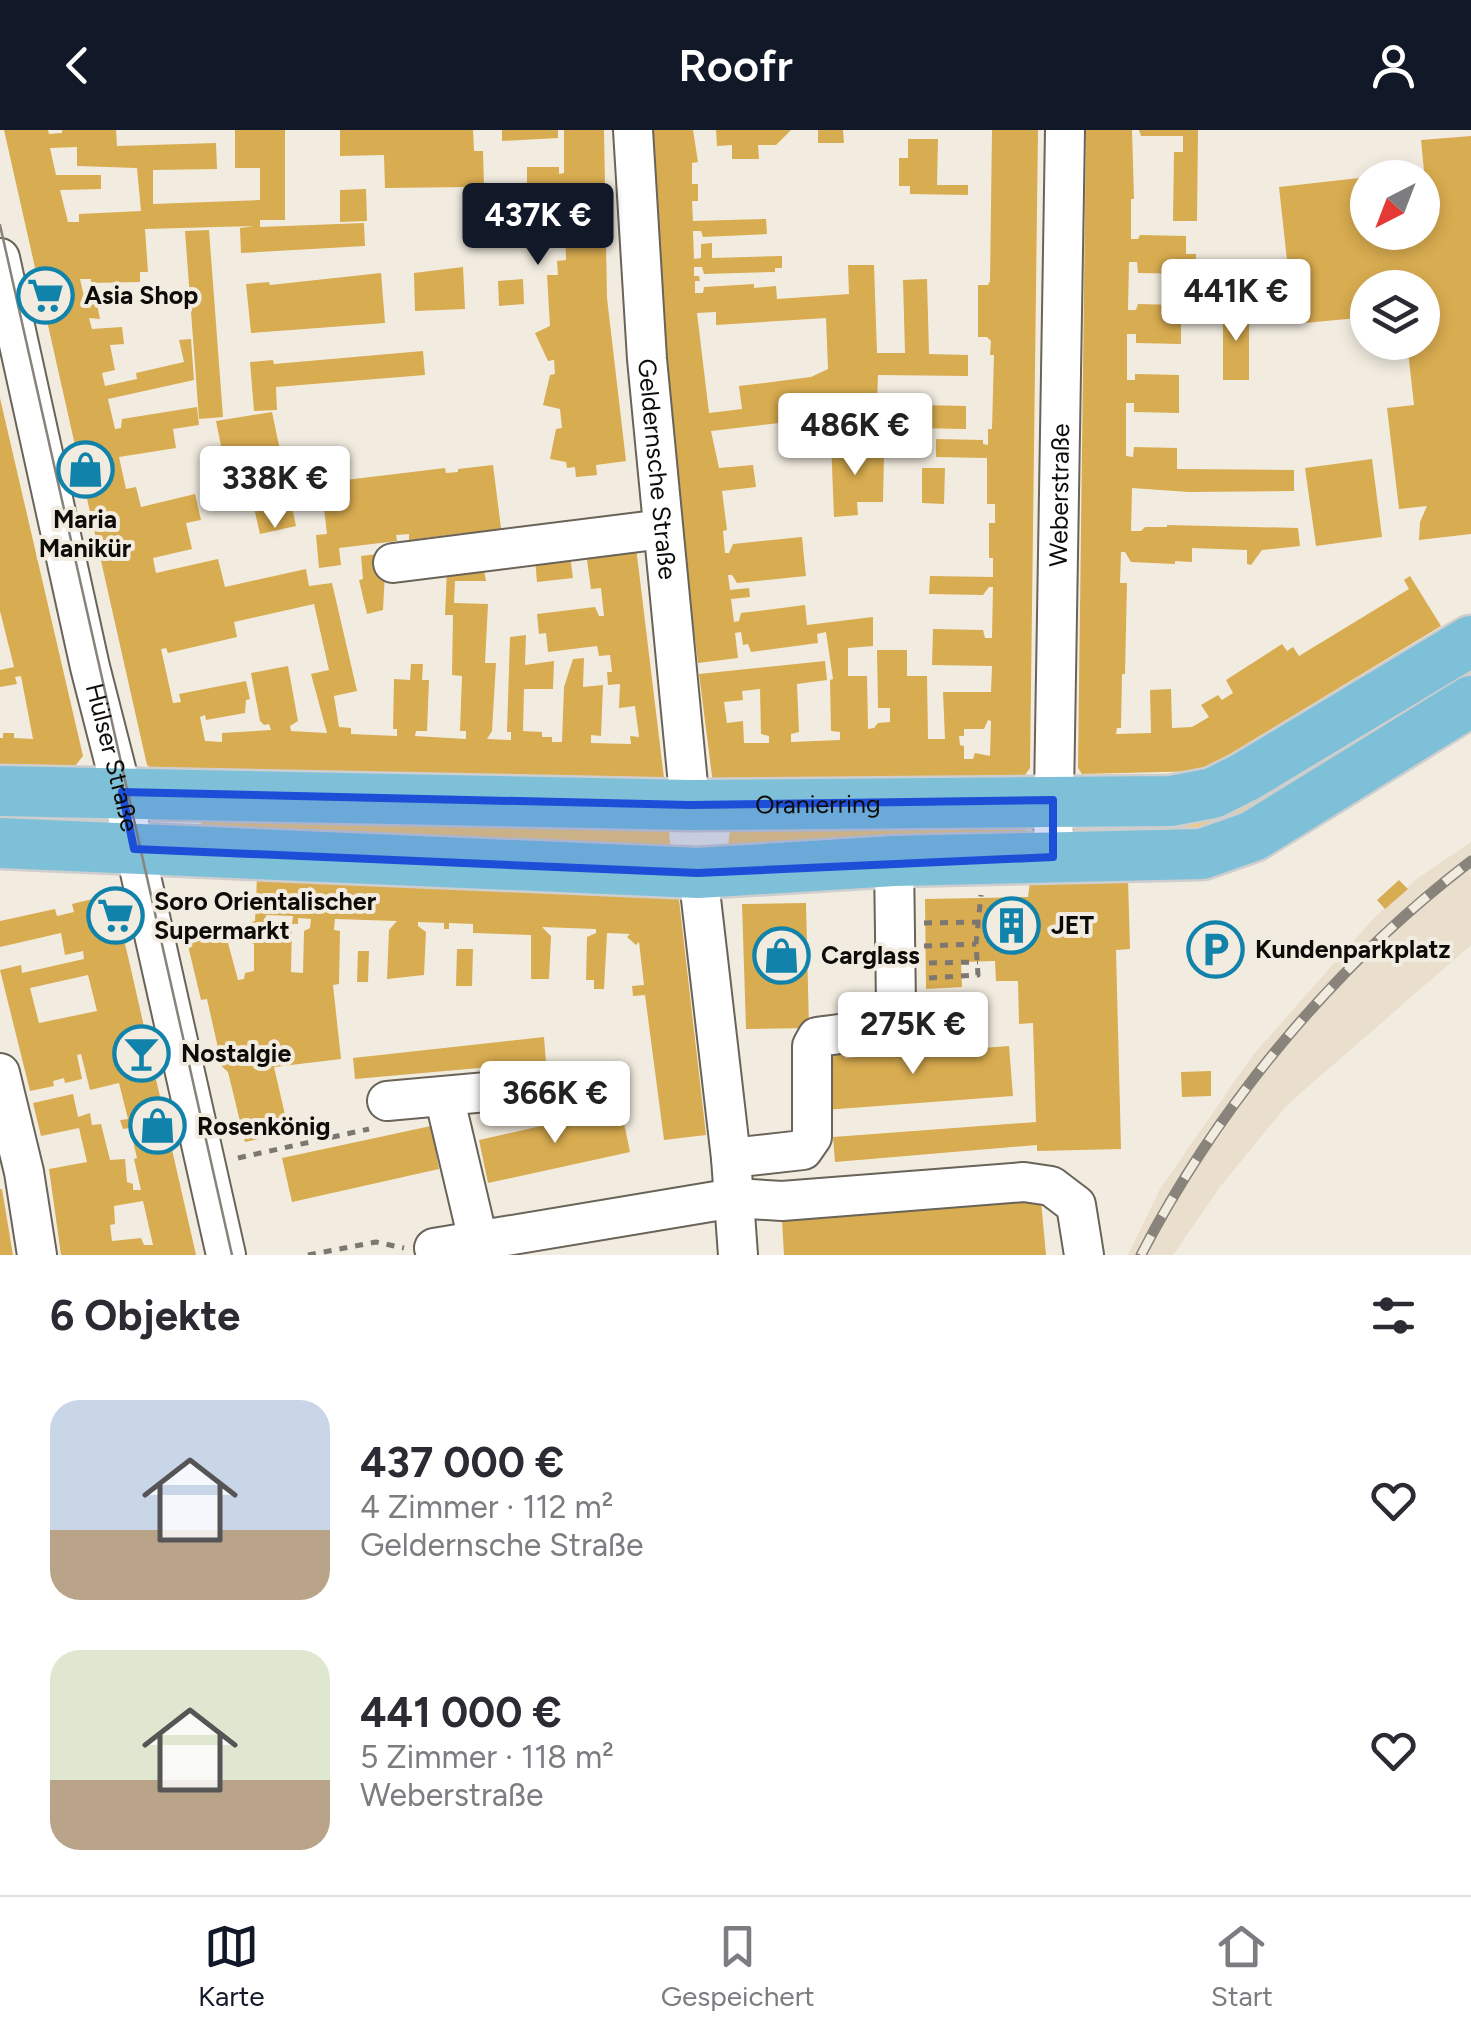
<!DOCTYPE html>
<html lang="de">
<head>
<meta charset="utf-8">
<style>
	:root { --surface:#fff; --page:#f7f7f7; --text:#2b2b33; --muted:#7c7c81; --line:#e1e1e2; --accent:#111827 }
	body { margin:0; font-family:Figtree,sans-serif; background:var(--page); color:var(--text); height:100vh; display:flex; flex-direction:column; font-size:38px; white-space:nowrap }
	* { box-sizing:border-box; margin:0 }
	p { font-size:32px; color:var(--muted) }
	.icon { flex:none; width:55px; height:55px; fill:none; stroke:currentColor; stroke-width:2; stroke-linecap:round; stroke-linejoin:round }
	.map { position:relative; height:1125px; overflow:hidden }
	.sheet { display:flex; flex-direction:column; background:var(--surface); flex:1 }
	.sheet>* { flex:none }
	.needle { width:65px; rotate:222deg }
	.buttons { position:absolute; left:1350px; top:30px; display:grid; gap:20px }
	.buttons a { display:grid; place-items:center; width:90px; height:90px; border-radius:50%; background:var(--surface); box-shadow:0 5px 15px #0003; font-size:50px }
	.price { position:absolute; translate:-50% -85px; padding:0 22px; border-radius:10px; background:#fff; color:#222; font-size:32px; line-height:65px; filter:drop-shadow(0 2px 5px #0008) }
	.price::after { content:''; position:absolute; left:50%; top:60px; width:30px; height:22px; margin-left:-15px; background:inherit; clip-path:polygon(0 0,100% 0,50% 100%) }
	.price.selected { background:var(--accent); color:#fff }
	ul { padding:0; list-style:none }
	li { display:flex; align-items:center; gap:30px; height:250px; padding:0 50px }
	li span { display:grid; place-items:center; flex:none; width:280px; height:200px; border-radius:30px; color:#555 }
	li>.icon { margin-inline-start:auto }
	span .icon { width:120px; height:120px; fill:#fffc; stroke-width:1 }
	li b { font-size:42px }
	h2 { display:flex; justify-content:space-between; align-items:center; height:120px; padding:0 50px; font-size:42px }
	header { display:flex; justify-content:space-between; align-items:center; height:130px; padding:0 50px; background:var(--accent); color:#fff; font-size:45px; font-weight:600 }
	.tab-bar { display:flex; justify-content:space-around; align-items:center; height:140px; border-top:2px solid var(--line); background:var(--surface); font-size:28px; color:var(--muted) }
	.tab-bar a { display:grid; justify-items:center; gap:5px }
	.tab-bar .selected { color:var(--accent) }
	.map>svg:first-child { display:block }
	.built { fill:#e9dfcc }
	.green { fill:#f5ca74 }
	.building { fill:#d8ac50; fill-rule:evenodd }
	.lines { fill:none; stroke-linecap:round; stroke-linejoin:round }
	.minor-casing { stroke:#696359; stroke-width:42 }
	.major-casing { stroke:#cfcece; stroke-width:55 }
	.path { stroke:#7c7871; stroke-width:5; stroke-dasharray:8 8; stroke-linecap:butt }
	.minor { stroke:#fff; stroke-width:38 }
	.major { stroke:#7fc0d9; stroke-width:50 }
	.tram { stroke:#88847c; stroke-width:2.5 }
	.rail-casing { stroke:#88847c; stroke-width:11 }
	.rail { stroke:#f2ece0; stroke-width:8; stroke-dasharray:22; stroke-linecap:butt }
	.marked { fill:#1d4ed8; fill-opacity:0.2; stroke:#1d4ed8; stroke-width:8; stroke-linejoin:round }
	.labels { text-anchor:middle; stroke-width:8; stroke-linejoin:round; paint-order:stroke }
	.poi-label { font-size:25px; font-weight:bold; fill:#0e0c09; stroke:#f2ece0; text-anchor:start }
	.street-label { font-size:25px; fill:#0e0c09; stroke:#f2ece0 }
</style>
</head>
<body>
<header><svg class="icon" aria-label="back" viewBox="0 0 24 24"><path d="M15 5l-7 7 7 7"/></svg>Roofr<svg class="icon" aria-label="person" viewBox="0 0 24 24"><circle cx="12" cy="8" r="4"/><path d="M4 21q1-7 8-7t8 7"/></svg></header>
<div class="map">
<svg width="1471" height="1125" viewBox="0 0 1471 1125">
	<rect width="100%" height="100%" fill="#f2ece0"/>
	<path class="built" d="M1471 712V815L1287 975 1220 1057 1173 1125H1128L1160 1059 1253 925 1373 789 1418 748Z"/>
	<path class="green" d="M1471 523V553L1212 704 1082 711 1072 695 1209 686Z
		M1023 687 1027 701 1021 713 727 722 731 695Z
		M207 688 668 689 671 723 196 698Z"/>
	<path class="building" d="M4 0H48L49 4 62 3V0H116L117 16 216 13 217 39 153 40V74L260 70V38H235V0H285V90H260V97L364 93 365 116 241 123 240 98 254 96 145 99 148 142H140V152L91 153V149H80L86 175 97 174 100 189 89 188 92 199 122 197 124 214 110 215 115 240 102 243 105 256 137 249 136 243 184 232 179 210 191 209 194 250 108 269 115 299 121 298 122 289 197 277 199 295 173 299 176 318 119 327 126 359 136 357 141 377 195 364 201 390 186 393 192 419 153 428 156 443 218 429 225 457 306 439 309 456 332 453 357 561 334 566 339 597 351 598V604L397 606V599H393L394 549 410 550 411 534H423L422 550H429L427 601H416L415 606 466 609V601H460L462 546 452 545 453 485H445L447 440 483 435 486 451H455L454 473 488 474 485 533H496L492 601 487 609 511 610V602H507L510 507 526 505 525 535 554 531 553 559H524L523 601 542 602V607H552V612H562L564 557 573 529 584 528 583 557 603 555 601 606 591 605V613L631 614 630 606 639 607 635 576 619 578 620 554 608 555 607 542H612L610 525 599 526 597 516 548 522 546 503 539 504 537 484 595 477 599 486H604L601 458 591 459 586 423 636 417 664 648 658 655 151 638 147 635ZM77 17V36L137 38 141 81 79 84V92H68L60 60 101 59V45H56L50 18ZM314 474 329 540 311 544 327 603 291 601 290 596 298 591 288 536 251 543 260 591 264 595 269 594 271 600 222 603V612L205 611 200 587 205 585 206 590 245 583 246 570 250 569 246 551 179 564 181 572 173 573 161 519 166 518 168 523 237 507 234 492Z
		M340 0H473L474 21H483L484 56 527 55V37H559V44L564 43V0H604L607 168 626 331 596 335 597 345 576 347 575 337 567 338 566 332 550 329 556 299 562 298 560 279 543 275 550 245 555 244 554 230 548 231 535 203 550 196 547 145H558L557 131 566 130 565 91H558V72L506 68 507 92H470L469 57 385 58 384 25 340 26Z
		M502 0H558V8L502 11Z
		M651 0H693L698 32 692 33V54H698V71H692L693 91 766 89 767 104 703 107 701 101H693L694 129 701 128V114L712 113V128L782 126V138H775V142L704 144 702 137H694V146H699L700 151H695V163H703L704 157 754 154V158L776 156 777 169 849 164 848 135H874L877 223H905L903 150 927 149 929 224 968 225V246L878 245 877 274 966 276V299L854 297 853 266 786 274 788 292 711 301 719 338 753 335 756 357 722 361 727 400 723 401 725 423H729L733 414 802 407 804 428 806 446 737 453 732 445H728L730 460 749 458 750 467 731 469 734 492 739 491 741 483 805 475 807 495 873 487V516L848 518V546H867L868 599 874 598 878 593 890 592V578H878L877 520H907V546H927L928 609H945L943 562H991L992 536 932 535 933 499 983 500 985 508H992L993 457H989L983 465 929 464 930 446 993 447V428H989V393H995V374H987V328L936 327V309L983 310V314L988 315V299H992L994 225H990L991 211 987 207H978V155H988L990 151 992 0H1038L1030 638 1025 645 713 654 699 544 825 531 827 550 797 554 799 602 791 604V612L840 610V602L831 601 830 550 833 549 826 502 817 504 818 513 751 522 748 514 743 515 741 502 735 503 738 528 698 533 654 175ZM716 182V195L826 188 828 239 811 247 739 256 742 279 709 283 697 183ZM760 559 761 604 769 606V613H744L743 591 727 593 724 572 743 570 742 561ZM988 590 991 591 990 626 975 623 973 629H964V616L960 615 959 606H964V599H984Z
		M716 0H791L776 15H758L759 29H732V15L717 16Z
		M818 0H843L844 13H818Z
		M1086 0H1132L1134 69H1131V109H1138L1140 105 1186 106V124H1196V144L1138 143 1137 132H1129L1128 180H1136L1138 174 1181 175V214L1136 213V204H1127V250H1135V244L1179 245V283L1134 282V273H1126V326L1133 327 1134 317 1177 318V339L1294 340V361L1189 362 1132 358 1131 401H1141L1145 397H1167V395L1298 398 1300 416 1262 420 1251 435 1247 434V420L1192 418V432L1175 431V434L1131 432 1125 422H1121L1120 453H1127L1125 544H1122L1121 598H1117L1116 604 1151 603 1150 560 1171 559 1172 598 1192 597 1209 587 1201 575 1218 565 1222 570 1233 563 1226 550 1282 514 1287 521 1293 517 1299 526 1409 459 1404 450 1410 446 1441 496 1202 641 1082 644 1078 638Z
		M1139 0H1198L1197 91H1173L1174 22H1183V6H1141Z
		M1471 6V404L1419 410 1420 392 1427 376 1399 379 1387 278 1414 275 1407 212H1422V158H1368V187L1294 194 1279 57 1368 47V102H1422V48L1388 45 1424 41 1421 10Z
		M908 9H938L937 55H968V65L910 64V56H899V28H908Z
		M366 59 367 91 340 92V60Z
		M209 100 223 287 199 289 185 101Z
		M463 137 465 179 415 181 414 143Z
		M381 143 385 193 251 203 246 154 269 152 270 155Z
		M523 149 524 174 499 176 498 151Z
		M1223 178H1249V250H1223Z
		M423 221 425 245 276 257 277 280 254 281 250 232 273 230 274 234Z
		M0 268 83 626 75 636 0 634V608H3V603H14V608L33 609 21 546 15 547 17 554 0 557V540L14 537 0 481Z
		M272 282 296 396 260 404 254 378 273 373 267 348 229 356 216 291Z
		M854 307 855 325 884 326 883 372H857L858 385 834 387 831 310Z
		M1372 329 1382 407 1316 416 1305 338Z
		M493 335 503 414 466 420 464 403 409 410V404L396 405 397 411 339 418 341 435 319 438 316 405 327 404 321 353 445 338 446 343 458 342V339Z
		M922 338H945L944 374 922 373Z
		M386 423 383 480 367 484 359 450 363 449 361 426Z
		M570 425 573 448 537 452 535 429Z
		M257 747 678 761 706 1005 664 1010 645 865 633 866 632 856 644 855 639 812 636 815 627 807 630 804 607 803 604 859H594V850H586L587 807 596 803V799L542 797 551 806 549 849H531V805L473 803V794L449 793V799H444V793L418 792V796L426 802 424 845 387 849 389 800 397 791 335 789 334 800 340 801 339 854 333 855 341 929 274 937 289 1002 245 1012 228 942 217 932 218 918 207 869 201 870 186 807 255 791ZM266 785 293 786 292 794H280L278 802H273L272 791H266ZM298 788 311 789 310 798 304 801 303 843 291 842 292 794H298ZM242 809 254 814V841L245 843 244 849 238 850 228 813Z
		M1128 749 1130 819 1116 820 1121 1019 1037 1021V1015L835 1032 833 1007 1036 992 1033 893 1019 894 1018 851H996L995 831 961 832 962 857 926 859 925 769 1028 767 1030 752Z
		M1399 750 1408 759 1385 779 1377 770Z
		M113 764 130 835 196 1125H61L49 1039 87 1032 79 998 41 1006 33 973 73 964 78 987 90 983 92 995 101 994 110 1030 125 1029 127 1052 133 1054V1060H141L134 1029 137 1028 130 998 123 999 120 990 128 989 119 953 90 960 81 924 77 925 82 949 65 953 64 948 53 951 54 956 30 961 0 840 21 835 22 843 84 829 83 821 65 825 61 803 0 817V791L55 779 57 786 74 782 72 774ZM88 845 97 881 39 893 30 858ZM143 1071 153 1115H144L141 1108 112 1111 110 1095 115 1094 114 1076Z
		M806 773 809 898 746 899 742 774Z
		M457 819H473L472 856H456Z
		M358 821H369L368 852H357Z
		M544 907 546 932 355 949 353 928Z
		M844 913 845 928 1009 916 1013 966 824 980 819 915Z
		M1211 941V966L1182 967 1181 942Z
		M621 978 630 1022 488 1053 479 1010Z
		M431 996 439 1039 292 1072 282 1028Z
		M0 1059H2L13 1125H0Z
		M1041 1071 1046 1125H784L782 1090Z"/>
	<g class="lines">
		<defs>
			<g id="minor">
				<path id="s1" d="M633 0 647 229 690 675"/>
				<path id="s2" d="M0 128 90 537 122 662 226 1125"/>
				<path d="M393 433 663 399"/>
				<path id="s3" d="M1053 727 1065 0"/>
				<path d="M698 743 731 1028 738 1125"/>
				<path d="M0 943 24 1042 37 1125"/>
				<path d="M444 966 478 1110"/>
				<path d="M387 971 542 957"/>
				<path d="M731 1028 803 1020 812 1007V916L817 907C852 902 871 904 896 876L894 731"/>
				<path d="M434 1118 734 1068 782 1071 1024 1052 1051 1056 1076 1075 1084 1125"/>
			</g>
			<g id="major">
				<path id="s4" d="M0 661 690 675 1171 671 1213 663 1245 647 1471 511"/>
				<path d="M0 713 698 743 894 731 1202 724 1253 706 1471 571"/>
			</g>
		</defs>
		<use href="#minor" class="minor-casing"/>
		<use href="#major" class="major-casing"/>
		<path class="path" d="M924 793 980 792
			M924 816 976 814
			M929 833 978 832
			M929 848 978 845 976 814 981 765
			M238 1028 369 999
			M308 1125 376 1112 404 1118"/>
		<use href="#minor" class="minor"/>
		<use href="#major" class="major"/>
		<path class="tram" d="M0 95 232 1125"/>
		<defs>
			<path id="rail" d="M1141 1125C1219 974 1336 834 1471 731"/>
		</defs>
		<use href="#rail" class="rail-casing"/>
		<use href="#rail" class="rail"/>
	</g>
	<path class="marked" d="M122 662 690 675 1053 670V727L698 743 134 719Z"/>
	<defs>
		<symbol id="supermarket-ring" viewBox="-11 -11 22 22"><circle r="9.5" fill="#f2ece0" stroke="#1183aa" stroke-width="1.5"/><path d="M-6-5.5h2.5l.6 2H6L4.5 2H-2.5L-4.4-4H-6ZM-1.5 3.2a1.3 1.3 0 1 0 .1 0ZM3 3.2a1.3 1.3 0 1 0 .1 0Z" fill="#1183aa"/></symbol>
		<symbol id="shop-ring" viewBox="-11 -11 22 22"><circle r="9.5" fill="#f2ece0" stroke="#1183aa" stroke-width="1.5"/><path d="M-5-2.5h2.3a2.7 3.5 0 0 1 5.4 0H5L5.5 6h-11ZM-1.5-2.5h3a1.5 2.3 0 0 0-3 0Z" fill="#1183aa"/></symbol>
		<symbol id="building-ring" viewBox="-11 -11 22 22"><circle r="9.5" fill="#f2ece0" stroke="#1183aa" stroke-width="1.5"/><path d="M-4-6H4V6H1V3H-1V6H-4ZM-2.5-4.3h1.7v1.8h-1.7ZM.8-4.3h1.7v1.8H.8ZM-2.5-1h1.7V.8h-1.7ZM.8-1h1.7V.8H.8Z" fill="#1183aa"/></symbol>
		<symbol id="parking-ring" viewBox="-11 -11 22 22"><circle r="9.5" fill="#f2ece0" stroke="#1183aa" stroke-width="1.5"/><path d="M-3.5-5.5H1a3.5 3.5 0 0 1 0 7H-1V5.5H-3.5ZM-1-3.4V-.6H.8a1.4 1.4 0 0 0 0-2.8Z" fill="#1183aa"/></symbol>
		<symbol id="bar-ring" viewBox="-11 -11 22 22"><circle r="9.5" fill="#f2ece0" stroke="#1183aa" stroke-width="1.5"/><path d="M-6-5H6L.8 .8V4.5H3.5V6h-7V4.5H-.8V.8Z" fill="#1183aa"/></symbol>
	</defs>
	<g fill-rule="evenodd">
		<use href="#supermarket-ring" x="14" y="134" width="63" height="63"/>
		<use href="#shop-ring" x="54" y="308" width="63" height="63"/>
		<use href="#supermarket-ring" x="84" y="754" width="63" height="63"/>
		<use href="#building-ring" x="980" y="764" width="63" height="63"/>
		<use href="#parking-ring" x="1184" y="788" width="63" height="63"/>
		<use href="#shop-ring" x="750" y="794" width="63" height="63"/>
		<use href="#bar-ring" x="110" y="892" width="63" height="63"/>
		<use href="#shop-ring" x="126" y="964" width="63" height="63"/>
	</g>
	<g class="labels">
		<g class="poi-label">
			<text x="84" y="174">Asia Shop</text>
			<text x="85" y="398" text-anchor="middle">Maria<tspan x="85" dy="29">Manikür</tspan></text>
			<text x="154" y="780">Soro Orientalischer<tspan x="154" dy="29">Supermarkt</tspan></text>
			<text x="1051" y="804">JET</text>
			<text x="1255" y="828">Kundenparkplatz</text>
			<text x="821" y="834">Carglass</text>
			<text x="181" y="932">Nostalgie</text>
			<text x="197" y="1005">Rosenkönig</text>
		</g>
		<g class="street-label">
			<text dy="9" stroke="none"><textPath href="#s1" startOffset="340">Geldernsche Straße</textPath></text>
			<text dy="9" stroke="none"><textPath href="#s3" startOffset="362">Weberstraße</textPath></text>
			<text dy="9" stroke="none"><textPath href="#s2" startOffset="512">Hülser Straße</textPath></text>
			<text dy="9" stroke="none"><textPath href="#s4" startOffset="818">Oranierring</textPath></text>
		</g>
	</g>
</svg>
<div class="buttons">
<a><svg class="needle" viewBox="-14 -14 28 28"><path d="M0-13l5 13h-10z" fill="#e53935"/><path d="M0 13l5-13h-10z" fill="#7c7c81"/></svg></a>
<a><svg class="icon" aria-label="layers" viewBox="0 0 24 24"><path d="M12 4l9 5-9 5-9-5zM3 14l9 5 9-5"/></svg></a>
</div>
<b class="price selected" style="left:538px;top:138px">437K €</b>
<b class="price" style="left:1236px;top:214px">441K €</b>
<b class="price" style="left:855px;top:348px">486K €</b>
<b class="price" style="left:275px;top:401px">338K €</b>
<b class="price" style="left:913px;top:947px">275K €</b>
<b class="price" style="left:555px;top:1016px">366K €</b>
</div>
<section class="sheet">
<h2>6 Objekte<svg class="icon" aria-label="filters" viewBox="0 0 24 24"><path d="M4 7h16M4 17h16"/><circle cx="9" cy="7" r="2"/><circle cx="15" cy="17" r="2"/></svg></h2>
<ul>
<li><span style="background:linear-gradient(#c9d6e8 65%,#b9a48a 0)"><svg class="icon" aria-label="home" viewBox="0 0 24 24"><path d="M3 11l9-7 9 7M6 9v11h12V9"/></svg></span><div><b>437 000 €</b><p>4 Zimmer · 112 m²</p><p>Geldernsche Straße</p></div><svg class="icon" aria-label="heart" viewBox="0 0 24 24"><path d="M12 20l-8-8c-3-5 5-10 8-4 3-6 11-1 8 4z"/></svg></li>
<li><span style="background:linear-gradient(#dfe7d0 65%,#b9a48a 0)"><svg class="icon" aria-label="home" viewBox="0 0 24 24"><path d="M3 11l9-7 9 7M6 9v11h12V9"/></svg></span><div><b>441 000 €</b><p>5 Zimmer · 118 m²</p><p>Weberstraße</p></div><svg class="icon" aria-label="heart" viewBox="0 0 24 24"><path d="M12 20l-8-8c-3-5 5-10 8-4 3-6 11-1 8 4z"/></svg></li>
</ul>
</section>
<nav class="tab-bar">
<a class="selected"><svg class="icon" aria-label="map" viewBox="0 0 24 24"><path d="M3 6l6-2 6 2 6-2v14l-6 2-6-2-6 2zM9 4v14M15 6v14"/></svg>Karte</a>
<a><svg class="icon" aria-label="saved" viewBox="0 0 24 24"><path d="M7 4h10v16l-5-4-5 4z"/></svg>Gespeichert</a>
<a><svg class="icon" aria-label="home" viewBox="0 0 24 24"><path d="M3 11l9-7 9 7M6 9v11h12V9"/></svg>Start</a>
</nav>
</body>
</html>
